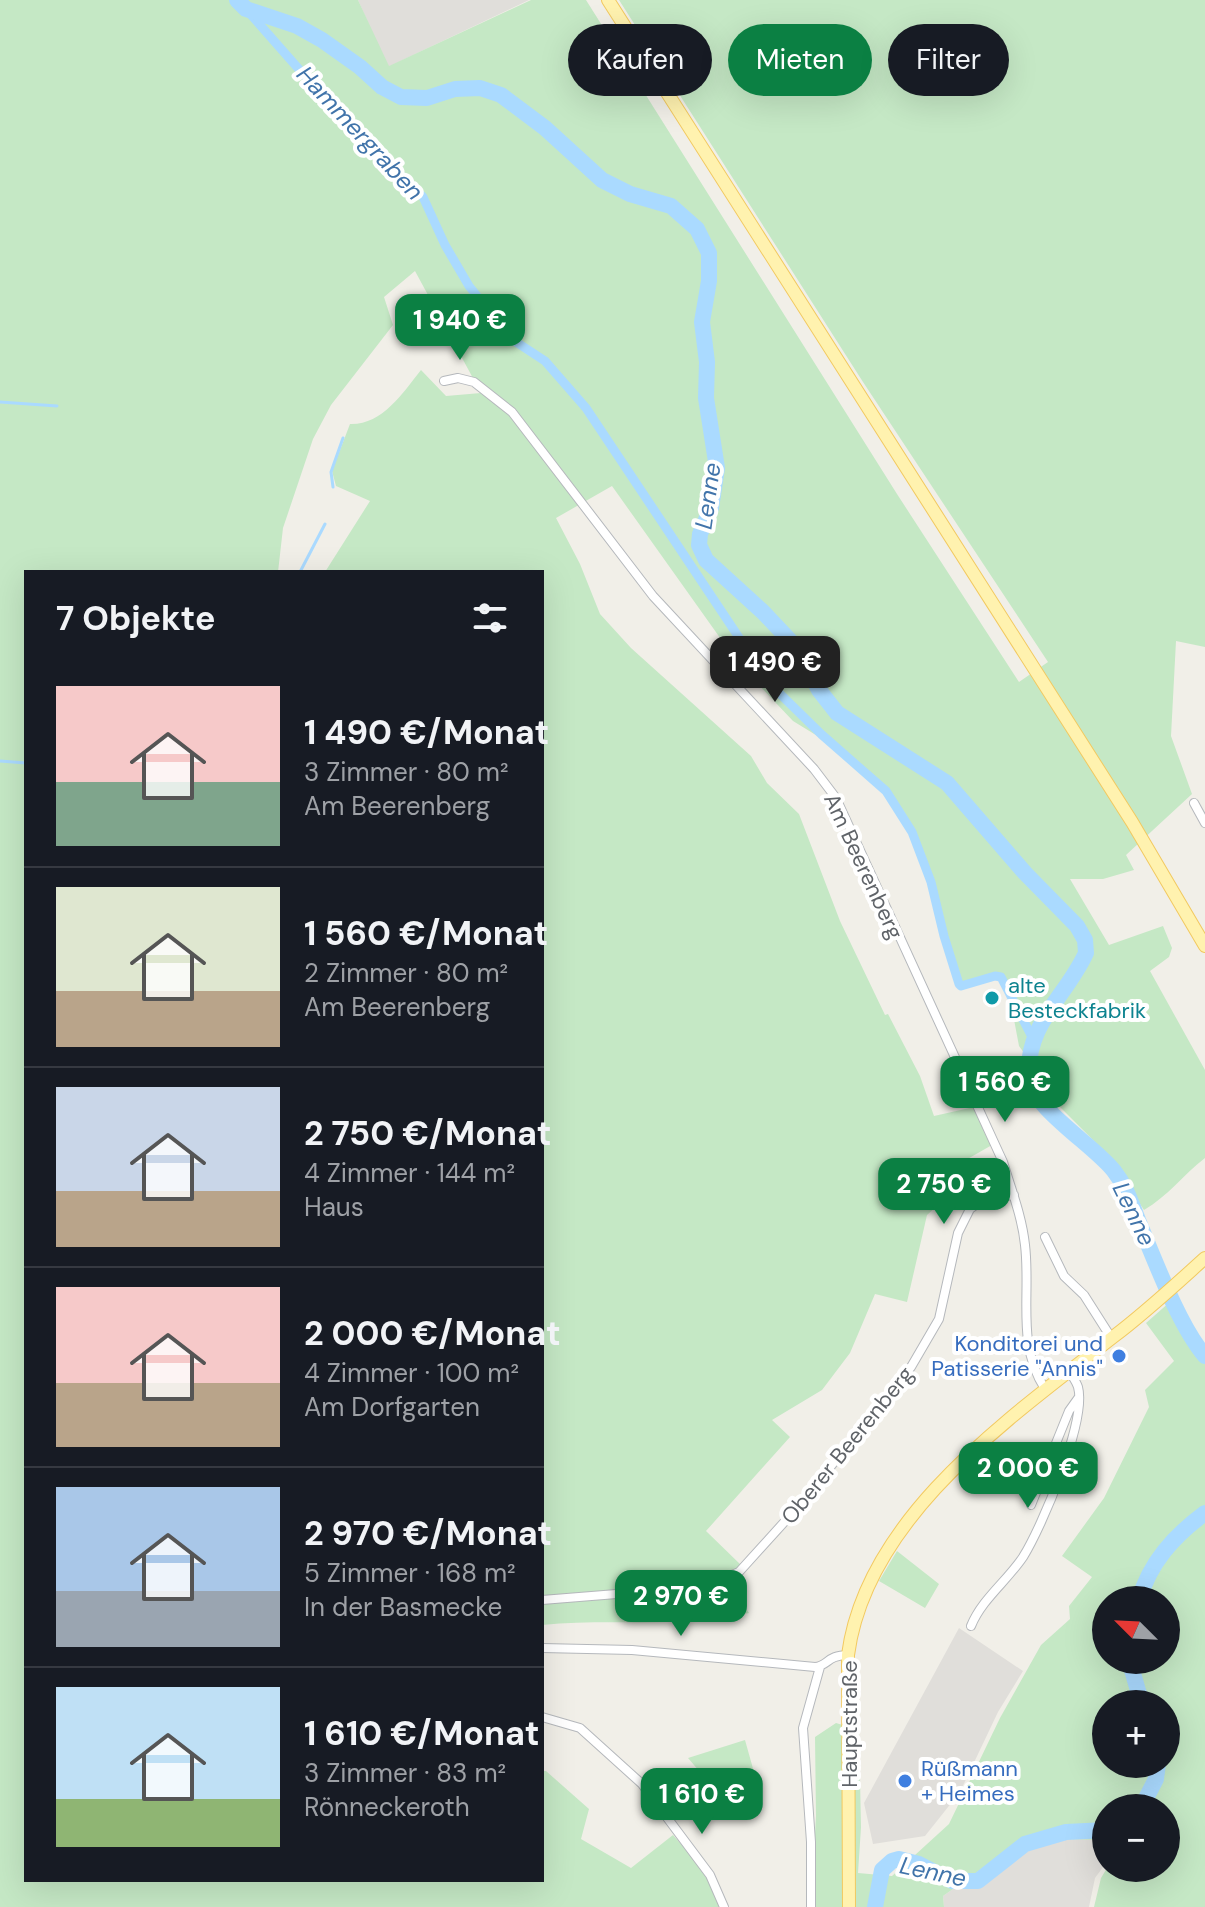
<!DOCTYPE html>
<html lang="de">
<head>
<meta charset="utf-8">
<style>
	:root { --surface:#171b24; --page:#20242c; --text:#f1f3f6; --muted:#9ea1a6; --line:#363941; --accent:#0b8043 }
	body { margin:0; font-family:"DM Sans",sans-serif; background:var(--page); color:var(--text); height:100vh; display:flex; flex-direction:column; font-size:30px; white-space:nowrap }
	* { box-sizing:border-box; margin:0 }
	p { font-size:26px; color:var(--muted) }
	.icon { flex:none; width:44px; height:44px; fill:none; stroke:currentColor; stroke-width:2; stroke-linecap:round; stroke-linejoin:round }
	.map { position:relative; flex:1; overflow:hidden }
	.details { position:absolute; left:24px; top:570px; width:520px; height:1312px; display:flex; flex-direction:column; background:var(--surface); border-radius:0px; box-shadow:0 8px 32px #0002 }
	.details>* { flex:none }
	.banner { position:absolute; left:568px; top:24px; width:516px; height:72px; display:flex; gap:16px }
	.needle { width:52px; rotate:294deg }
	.buttons { position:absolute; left:1092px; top:1586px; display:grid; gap:16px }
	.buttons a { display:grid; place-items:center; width:88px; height:88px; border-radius:50%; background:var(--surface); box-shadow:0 8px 32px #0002; font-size:40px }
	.price { position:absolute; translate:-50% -68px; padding:0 18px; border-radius:16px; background:var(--accent); color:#fff; font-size:26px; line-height:52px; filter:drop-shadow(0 2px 4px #0008) }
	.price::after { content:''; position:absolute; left:50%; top:48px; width:24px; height:18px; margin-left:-12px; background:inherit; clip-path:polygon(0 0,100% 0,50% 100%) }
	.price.on { background:#222; color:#fff }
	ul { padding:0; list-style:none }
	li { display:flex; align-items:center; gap:24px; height:200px; padding:0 32px }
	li+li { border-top:2px solid var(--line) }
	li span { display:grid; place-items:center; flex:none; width:224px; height:160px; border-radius:0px; color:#555 }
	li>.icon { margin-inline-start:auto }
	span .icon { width:96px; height:96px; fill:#fffc; stroke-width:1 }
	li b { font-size:34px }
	h2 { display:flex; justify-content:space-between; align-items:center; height:96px; padding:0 32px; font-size:34px }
	.chip { padding:0 28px; border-radius:36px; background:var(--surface); box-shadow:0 8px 32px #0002; font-size:28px; line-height:72px }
	.chip.on { background:var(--accent); color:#fff }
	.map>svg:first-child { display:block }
	.industrial { fill:#e0deda }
	.green { fill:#c5e8c5; fill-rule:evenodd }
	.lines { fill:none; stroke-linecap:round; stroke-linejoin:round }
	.stream { stroke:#aadaff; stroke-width:3 }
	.canal { stroke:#aadaff; stroke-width:9 }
	.river { stroke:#aadaff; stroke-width:16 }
	.street-casing { stroke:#b5b8bc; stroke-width:10 }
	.primary-casing { stroke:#f2c960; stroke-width:14 }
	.street { stroke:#fff; stroke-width:8 }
	.primary { stroke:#fff2af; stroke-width:12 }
	.culture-dot { fill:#0f9aa8; stroke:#fff; stroke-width:3 }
	.shop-dot { fill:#3f7fe0; stroke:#fff; stroke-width:3 }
	.labels { text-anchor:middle; stroke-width:8; stroke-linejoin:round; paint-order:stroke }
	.street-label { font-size:22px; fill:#5f6368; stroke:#fff }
	.culture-label { font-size:22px; fill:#0d838f; stroke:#fff; text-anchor:start }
	.shop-label { font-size:22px; fill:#366cbe; stroke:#fff; text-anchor:end }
	.water-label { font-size:24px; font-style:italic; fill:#4174aa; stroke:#fff }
</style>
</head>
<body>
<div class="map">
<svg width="1205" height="1907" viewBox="0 0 1205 1907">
	<rect width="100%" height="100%" fill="#f1efe8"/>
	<path class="industrial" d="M358 0H529L388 67Z
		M959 1628 1023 1671 998 1712 960 1792 925 1836 873 1844 864 1803Z
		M1026 1838 1102 1840 1106 1842V1863L1095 1878 1089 1907H944L943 1896Z"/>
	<path class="green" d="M0 0H358L389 66 531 0H586L897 494 1019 682 1048 662 863 382 619 0H1205V647L1176 641 1171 736 1192 794 1126 855 1134 870 1103 879H1070L1109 945 1163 926 1172 948 1169 957 1150 971 1205 1070V1158C1183 1175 1168 1196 1144 1210L1107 1154 1046 1093 1041 1076 1019 1046 1009 993 1003 979 995 976 961 986 944 936 931 882 912 832 899 809 886 791 837 748 793 721 757 683 723 642 612 486 556 518 580 564 600 614 631 648 751 756 767 783 799 814 840 921 885 1015 888 1014 920 1076 934 1116 974 1107 992 1145 950 1169 948 1196 927 1215 907 1302 875 1294 850 1353 822 1390 772 1420 790 1437 706 1531 742 1566 727 1581 749 1613C682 1629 611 1618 542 1625V572H325L370 501 336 486 332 471 350 424C382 425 402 394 421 370L446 396 481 393 415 271 384 297 393 325 331 405 313 439 283 528 278 572H26V1880H542V1771H546L589 1809 581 1839 631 1868 673 1835C693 1857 710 1879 722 1907H0Z
		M1171 1301 1193 1348 1205 1363V1907H1094L1101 1878 1107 1868H1166V1808H1106V1842L1102 1840 1026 1838 943 1896 944 1907H811L816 1816 815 1737 836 1723 859 1730 861 1827 858 1873 892 1876 949 1824 1000 1718 1041 1645 1070 1619 1069 1606 1092 1577 1062 1556 1104 1498 1149 1407 1145 1390 1174 1361 1146 1323ZM1106 1600H1166V1660H1106ZM1106 1704H1166V1764H1106Z
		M897 1551 939 1584 925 1608 879 1581Z
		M745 1740 759 1790 723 1799 688 1758Z"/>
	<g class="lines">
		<path class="stream" d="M0 402 57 406
			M333 487 331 472 343 438
			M300 572 325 524
			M0 761 26 763"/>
		<path class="canal" d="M246 9 341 117 423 197 445 245 469 286 513 340 545 361 586 408 770 684 821 734 886 791 912 832 931 882 944 936 959 984 961 986 995 976 1001 977 1031 1035 1034 1046"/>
		<path class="river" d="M237 0 246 9 297 26 322 40 360 67 382 87 401 97 427 98 455 89 480 88 501 95 545 128 602 180 630 194 671 206 697 229 709 253V281L702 322 707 362 706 398 717 468 711 508 700 534 699 545 706 560 763 612 797 648 819 690 837 713 947 783 1025 873 1077 926 1085 940 1086 953C1066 997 1025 1024 1029 1078 1032 1108 1095 1146 1114 1171 1126 1186 1131 1202 1138 1220 1154 1258 1179 1326 1205 1356
			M1139 1600C1150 1562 1174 1536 1205 1513
			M1129 1660 1142 1704
			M1141 1808 1156 1779 1158 1764
			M875 1907 882 1870 892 1861 899 1859 919 1864 952 1881H978L1025 1844 1066 1832 1106 1830"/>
		<defs>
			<path id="street" d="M444 381 458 378 474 382 512 412 653 596 814 769 836 798 1003 1162C1011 1189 1022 1216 1025 1245 1031 1295 1016 1344 1045 1389
				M1194 803 1205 823
				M1045 1237 1064 1276 1084 1295 1112 1339
				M1031 1505 1069 1411 1079 1397
				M542 1600 703 1587 739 1572 797 1508 911 1367 939 1319 958 1233 970 1209 985 1198 1014 1195
				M971 1626C982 1599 1007 1581 1023 1557 1042 1527 1087 1420 1078 1387 1076 1381 1072 1376 1069 1371
				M542 1648 632 1650 815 1667C828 1666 827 1655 848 1655
				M542 1717 580 1728 642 1784 710 1875 724 1907
				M811 1907V1842L803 1728 820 1667"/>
			<path id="primary" d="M608 0 1132 822 1205 946
				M849 1907 848 1655C866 1517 1011 1417 1113 1337 1145 1313 1175 1285 1205 1258"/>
		</defs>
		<use href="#street" class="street-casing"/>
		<use href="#primary" class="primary-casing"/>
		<use href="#street" class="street"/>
		<use href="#primary" class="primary"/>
	</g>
	<circle class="culture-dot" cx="992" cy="998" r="8"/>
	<g class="shop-dot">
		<circle cx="1119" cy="1356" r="8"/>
		<circle cx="905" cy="1781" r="8"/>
	</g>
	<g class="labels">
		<g class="street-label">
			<text transform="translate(864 866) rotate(65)" y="8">Am Beerenberg</text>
			<text transform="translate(847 1445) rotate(-51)" y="8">Oberer Beerenberg</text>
			<text transform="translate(849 1724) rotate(-90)" y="8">Hauptstraße</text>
		</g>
		<g class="culture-label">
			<text x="1008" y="993">alte<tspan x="1008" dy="25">Besteckfabrik</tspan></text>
		</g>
		<g class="shop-label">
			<text x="1103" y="1351">Konditorei und<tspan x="1103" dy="25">Patisserie "Annis"</tspan></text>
			<text x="921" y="1776" text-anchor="start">Rüßmann<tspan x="921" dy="25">+ Heimes</tspan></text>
		</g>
		<g class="water-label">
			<text transform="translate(360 133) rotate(47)" y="8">Hammergraben</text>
			<text transform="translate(708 496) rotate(-82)" y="8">Lenne</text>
			<text transform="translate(1134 1214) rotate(64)" y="8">Lenne</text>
			<text transform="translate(933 1872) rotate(12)" y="8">Lenne</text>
		</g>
	</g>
</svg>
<div class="buttons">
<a><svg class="needle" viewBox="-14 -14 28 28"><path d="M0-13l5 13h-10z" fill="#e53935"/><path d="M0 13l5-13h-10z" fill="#9ea1a6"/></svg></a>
<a>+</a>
<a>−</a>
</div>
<b class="price" style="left:460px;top:362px">1 940 €</b>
<b class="price on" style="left:775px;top:704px">1 490 €</b>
<b class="price" style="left:1005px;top:1124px">1 560 €</b>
<b class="price" style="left:944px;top:1226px">2 750 €</b>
<b class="price" style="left:1028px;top:1510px">2 000 €</b>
<b class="price" style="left:681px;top:1638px">2 970 €</b>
<b class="price" style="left:702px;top:1836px">1 610 €</b>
<div class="banner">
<a class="chip">Kaufen</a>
<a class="chip on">Mieten</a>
<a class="chip">Filter</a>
</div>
<section class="details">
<h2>7 Objekte<svg class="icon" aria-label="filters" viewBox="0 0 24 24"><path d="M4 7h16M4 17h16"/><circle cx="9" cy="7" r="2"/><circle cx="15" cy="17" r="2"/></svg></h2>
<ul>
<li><span style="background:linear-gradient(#f6c9c9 60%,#7fa58c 0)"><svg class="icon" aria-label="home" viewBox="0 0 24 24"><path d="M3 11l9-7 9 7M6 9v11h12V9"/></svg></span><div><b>1 490 €/Monat</b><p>3 Zimmer · 80 m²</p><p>Am Beerenberg</p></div></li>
<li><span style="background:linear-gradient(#dfe7d0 65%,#b9a48a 0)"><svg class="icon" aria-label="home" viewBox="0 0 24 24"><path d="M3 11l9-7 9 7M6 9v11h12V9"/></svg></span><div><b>1 560 €/Monat</b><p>2 Zimmer · 80 m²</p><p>Am Beerenberg</p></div></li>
<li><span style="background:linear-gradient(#c9d6e8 65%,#b9a48a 0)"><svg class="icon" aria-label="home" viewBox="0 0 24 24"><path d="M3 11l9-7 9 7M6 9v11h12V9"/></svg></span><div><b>2 750 €/Monat</b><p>4 Zimmer · 144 m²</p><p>Haus</p></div></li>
<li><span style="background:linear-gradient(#f6c9c9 60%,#b9a48a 0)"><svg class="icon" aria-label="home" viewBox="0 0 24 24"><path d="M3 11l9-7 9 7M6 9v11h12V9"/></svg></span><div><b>2 000 €/Monat</b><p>4 Zimmer · 100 m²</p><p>Am Dorfgarten</p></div></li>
<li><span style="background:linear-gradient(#a9c7e8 65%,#9aa5b1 0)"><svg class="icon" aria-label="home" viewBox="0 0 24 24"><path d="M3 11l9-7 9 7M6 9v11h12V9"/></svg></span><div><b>2 970 €/Monat</b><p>5 Zimmer · 168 m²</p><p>In der Basmecke</p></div></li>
<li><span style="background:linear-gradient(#bfe0f5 70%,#8fb573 0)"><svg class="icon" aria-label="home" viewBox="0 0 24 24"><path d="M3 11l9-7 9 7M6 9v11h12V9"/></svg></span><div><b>1 610 €/Monat</b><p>3 Zimmer · 83 m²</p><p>Rönneckeroth</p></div></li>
</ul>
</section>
</div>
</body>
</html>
